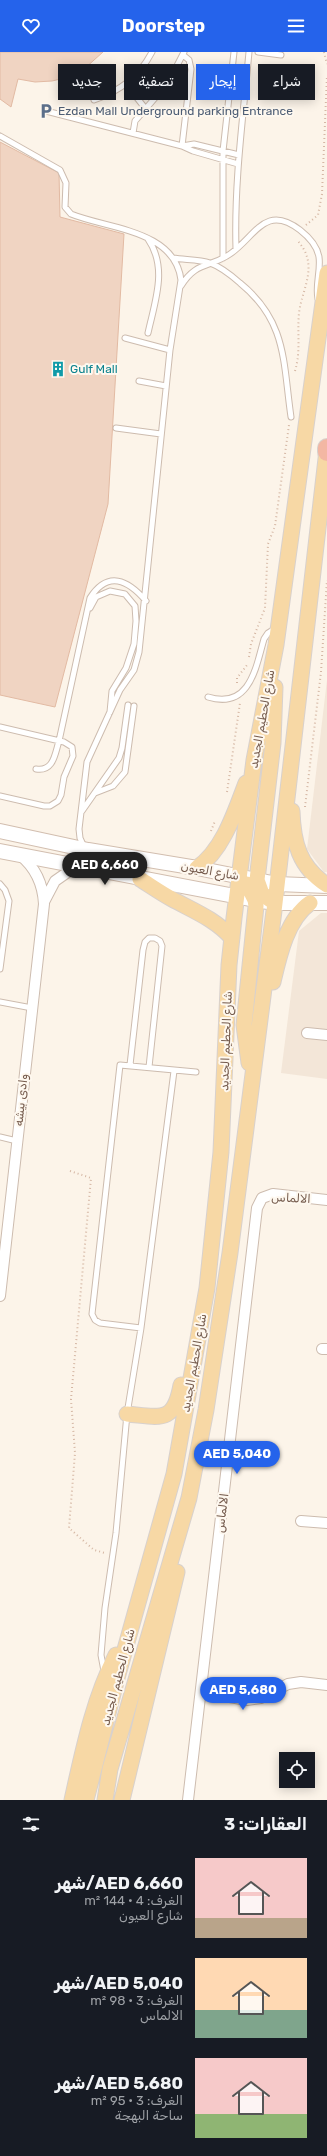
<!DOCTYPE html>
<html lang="ar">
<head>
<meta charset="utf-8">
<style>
	:root { --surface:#171b24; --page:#242831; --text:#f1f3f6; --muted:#9ea1a6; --accent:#2563eb }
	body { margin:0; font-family:Rubik,"Noto Sans Arabic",sans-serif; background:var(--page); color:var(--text); direction:rtl; height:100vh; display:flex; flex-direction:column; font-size:15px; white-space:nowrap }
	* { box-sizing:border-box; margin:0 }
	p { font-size:13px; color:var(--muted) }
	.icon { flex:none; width:22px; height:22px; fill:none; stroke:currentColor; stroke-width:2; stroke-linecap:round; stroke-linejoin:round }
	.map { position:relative; height:1748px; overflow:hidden; direction:ltr }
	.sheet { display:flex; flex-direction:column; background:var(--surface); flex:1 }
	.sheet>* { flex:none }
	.top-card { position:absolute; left:12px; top:12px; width:303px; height:36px; direction:rtl; display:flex; gap:8px }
	.controls { position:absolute; left:279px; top:1700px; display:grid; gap:8px }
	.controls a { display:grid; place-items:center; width:36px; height:36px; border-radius:0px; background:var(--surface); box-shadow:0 2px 10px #0003; font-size:20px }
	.price { position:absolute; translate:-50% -34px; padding:0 9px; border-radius:14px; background:var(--accent); color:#fff; font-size:13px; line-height:26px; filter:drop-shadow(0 1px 2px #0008) }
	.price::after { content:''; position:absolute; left:50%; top:24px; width:12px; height:9px; margin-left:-6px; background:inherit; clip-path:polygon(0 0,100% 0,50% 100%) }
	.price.on { background:#222; color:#fff }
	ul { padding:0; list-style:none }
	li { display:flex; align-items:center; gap:12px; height:100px; padding:0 20px }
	li span { display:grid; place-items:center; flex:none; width:112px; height:80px; border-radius:0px; color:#555 }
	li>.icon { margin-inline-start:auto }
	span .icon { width:48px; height:48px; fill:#fffc; stroke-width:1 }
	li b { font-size:17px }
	h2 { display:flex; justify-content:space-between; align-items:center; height:48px; padding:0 20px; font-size:17px }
	.chip { padding:0 14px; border-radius:0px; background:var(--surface); box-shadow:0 2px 10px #0003; font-size:14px; line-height:36px }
	.chip.on { background:var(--accent); color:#fff }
	header { display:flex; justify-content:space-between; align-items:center; height:52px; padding:0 20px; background:var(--accent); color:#fff; font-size:18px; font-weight:700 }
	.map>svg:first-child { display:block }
	.residential { fill:#f3e6d8 }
	.building { fill:#f0d4c2; stroke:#e2baa3 }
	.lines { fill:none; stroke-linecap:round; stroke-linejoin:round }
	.lane-casing { stroke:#cdbcaf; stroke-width:7 }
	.street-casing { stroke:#cdbcaf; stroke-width:12 }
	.secondary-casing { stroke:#d2beaf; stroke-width:16 }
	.primary-casing { stroke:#d8d1cd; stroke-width:17 }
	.highway-casing { stroke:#d8d1cd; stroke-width:20 }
	.path { stroke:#d5b7a4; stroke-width:2; stroke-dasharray:1 3; stroke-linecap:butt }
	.lane { stroke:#fff; stroke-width:5 }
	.street { stroke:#fff; stroke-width:10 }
	.secondary { stroke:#fff; stroke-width:14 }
	.primary { stroke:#f7d8a5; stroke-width:15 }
	.highway { stroke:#f3b7a3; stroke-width:18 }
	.labels { text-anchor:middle; stroke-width:4; stroke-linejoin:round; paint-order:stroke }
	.service-label { font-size:12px; fill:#4e5e75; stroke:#fef8ef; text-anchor:start }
	.culture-label { font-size:12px; fill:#0d838f; stroke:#fef8ef; text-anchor:start }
	.street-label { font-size:12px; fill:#755b4d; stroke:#fef8ef }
</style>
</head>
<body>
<header><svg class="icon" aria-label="menu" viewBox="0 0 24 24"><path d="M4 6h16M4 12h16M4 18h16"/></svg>Doorstep<svg class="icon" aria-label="heart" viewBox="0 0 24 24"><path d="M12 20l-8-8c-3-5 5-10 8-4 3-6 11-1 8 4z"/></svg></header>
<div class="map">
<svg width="327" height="1748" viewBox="0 0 327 1748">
	<rect width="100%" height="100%" fill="#fcf4e9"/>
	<path class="residential" d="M327 628V820H324L307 797Z
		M321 861H327V1027L281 1021 299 879Z"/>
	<path class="building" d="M0 0H103L84 17 69 25 52 29 35 30 18 27 11 55 0 47Z
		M0 90 59 121 60 165 124 182 108 452 55 655 0 643Z"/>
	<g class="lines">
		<defs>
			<path id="lane" d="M258 0 281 3
				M126 32 145 56
				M94 48C120 39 139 25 152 0
				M46 59 182 94 193 99 238 112
				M133 81 135 69 168 31 184 0
				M0 84 60 118 66 131 65 155 71 162C108 177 175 178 181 228L170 298 139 600 134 618 120 638 87 710 79 777 80 786 84 795
				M182 94 191 17 189 8 183 3
				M182 94 194 92 239 103
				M236 197C234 131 243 66 249 0
				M173 206C185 208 199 207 210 211 221 215 231 223 240 231 287 269 283 310 291 365
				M223 206V99L234 0
				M181 234C196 209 210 216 230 202 255 185 265 151 300 178 309 185 317 193 319 205 321 219 315 233 318 247
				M148 281C155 249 168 216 148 187
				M125 286 170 298
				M139 329 166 334
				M116 376 161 382
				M90 556 96 545 110 539 125 542 135 554 136 569 134 592 126 616 112 639 110 660
				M208 645C250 658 256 615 264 587L268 581 276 576
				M0 675 64 690 72 695 73 704 64 725 61 743 58 749 50 754H44L0 744
				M36 717C54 720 55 701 59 689L90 546C108 518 128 528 146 549
				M95 741 113 734 125 720 134 654
				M82 759 119 706 122 696 128 653
				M0 832 5 838 9 849 0 917
				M0 950 32 956
				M130 1013 143 898 145 890 149 886H155L160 889 162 894 149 1015
				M0 1085 17 1089
				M141 1276 100 1271 95 1268 92 1262 120 1013 196 1020
				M104 1619 101 1603 105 1556 116 1481 127 1362 141 1276 174 1019"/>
			<path id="street" d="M44 850 55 829 75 815
				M307 981 327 983
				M0 1244 44 852C43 832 36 816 20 803
				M322 1297H327
				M301 1469 327 1471
				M201 1640 247 1648 261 1646 288 1632 301 1630 327 1633
				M188 1748 257 1156 262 1146 273 1142 327 1148"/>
			<path id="secondary" d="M0 779 88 798 197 816 277 832 327 834
				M0 799 255 848 275 851H327"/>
			<path id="primary" d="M292 759C293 790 299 815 327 833
				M197 816C223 798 235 760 246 731
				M140 827C151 834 161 841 172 847 194 859 215 867 232 886
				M247 832 255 848 256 854 244 973 249 1011
				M275 851 262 842 257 828 273 691 275 635
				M273 930C279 904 287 867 310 851
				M127 1362C160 1365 174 1372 181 1333
				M72 1748C83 1699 93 1648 116 1603
				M86 1748 117 1626 174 1422 207 1236 221 1100 229 913 234 866 254 708 276 593 327 221
				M105 1748 110 1717 189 1446 206 1358 230 1201 275 851 327 398
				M122 1748 177 1520"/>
			<path id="highway" d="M327 400V396"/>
		</defs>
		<use href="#lane" class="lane-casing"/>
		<use href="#street" class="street-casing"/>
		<use href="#secondary" class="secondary-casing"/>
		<use href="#primary" class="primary-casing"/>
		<use href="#highway" class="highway-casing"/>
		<path class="path" d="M324 0 327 12
			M306 173 318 163 322 142 327 23
			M295 319C301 299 297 281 299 261 302 236 320 213 297 188
			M249 605 251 592 265 556 268 492 275 474 289 373
			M237 631V626L247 613
			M227 740 240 651
			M305 755 321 620 327 528
			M211 779 215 769
			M70 1119 91 1126 71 1347 75 1401 69 1476 94 1498 105 1501"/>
		<use href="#lane" class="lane"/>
		<use href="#street" class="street"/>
		<use href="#secondary" class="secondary"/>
		<use href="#primary" class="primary"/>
		<use href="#highway" class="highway"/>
	</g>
	<defs>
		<symbol id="parking-bare" viewBox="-9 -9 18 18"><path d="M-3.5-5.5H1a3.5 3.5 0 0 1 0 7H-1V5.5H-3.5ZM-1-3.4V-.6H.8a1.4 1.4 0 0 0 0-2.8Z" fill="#5c6f8a" stroke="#fef8ef" stroke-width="2.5" paint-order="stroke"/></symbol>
		<symbol id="building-bare" viewBox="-9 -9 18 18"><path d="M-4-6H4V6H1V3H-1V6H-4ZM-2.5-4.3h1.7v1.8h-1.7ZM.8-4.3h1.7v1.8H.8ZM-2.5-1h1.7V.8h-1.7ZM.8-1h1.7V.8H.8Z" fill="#0f9aa8" stroke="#fef8ef" stroke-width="2.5" paint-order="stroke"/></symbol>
	</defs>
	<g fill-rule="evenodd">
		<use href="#parking-bare" x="35" y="48" width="22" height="22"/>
		<use href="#building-bare" x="47" y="306" width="22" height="22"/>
	</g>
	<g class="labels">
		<g class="service-label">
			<text x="58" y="63">Ezdan Mall Underground parking Entrance</text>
		</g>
		<g class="culture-label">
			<text x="70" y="321">Gulf Mall</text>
		</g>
		<g class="street-label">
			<text transform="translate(262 667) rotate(-80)" y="4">شارع الحطيم الجديد</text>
			<text transform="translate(210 819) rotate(10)" y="4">شارع العيون</text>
			<text transform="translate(226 989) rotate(-88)" y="4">شارع الحطيم الجديد</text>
			<text transform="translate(21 1048) rotate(-84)" y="4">وادى بيشه</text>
			<text transform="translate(291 1146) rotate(3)" y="4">الالماس</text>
			<text transform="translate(194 1311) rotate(-80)" y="4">شارع الحطيم الجديد</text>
			<text transform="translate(222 1461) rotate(-83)" y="4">الالماس</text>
			<text transform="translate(118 1625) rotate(-75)" y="4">شارع الحطيم الجديد</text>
		</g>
	</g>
</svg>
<div class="controls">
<a><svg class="icon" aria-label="locate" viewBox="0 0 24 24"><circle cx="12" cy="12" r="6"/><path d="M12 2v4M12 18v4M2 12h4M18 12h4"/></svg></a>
</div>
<b class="price on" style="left:105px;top:834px">AED 6,660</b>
<b class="price" style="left:237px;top:1423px">AED 5,040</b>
<b class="price" style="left:243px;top:1659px">AED 5,680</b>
<div class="top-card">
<a class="chip">شراء</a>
<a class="chip on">إيجار</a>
<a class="chip">تصفية</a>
<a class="chip">جديد</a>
</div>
</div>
<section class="sheet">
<h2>العقارات: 3<svg class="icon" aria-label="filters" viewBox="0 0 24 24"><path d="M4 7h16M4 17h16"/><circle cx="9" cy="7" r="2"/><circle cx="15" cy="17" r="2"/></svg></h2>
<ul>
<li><span style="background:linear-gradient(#f6c9c9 75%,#b9a48a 0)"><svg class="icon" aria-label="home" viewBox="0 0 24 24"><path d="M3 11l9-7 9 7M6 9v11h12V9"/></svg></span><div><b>AED 6,660/شهر</b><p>الغرف: 4 · 144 m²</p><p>شارع العيون</p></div></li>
<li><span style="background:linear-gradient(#ffd9b3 65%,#7fa58c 0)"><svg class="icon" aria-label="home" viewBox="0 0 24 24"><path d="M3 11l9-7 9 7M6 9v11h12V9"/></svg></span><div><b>AED 5,040/شهر</b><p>الغرف: 3 · 98 m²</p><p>الالماس</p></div></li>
<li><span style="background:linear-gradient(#f6c9c9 70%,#8fb573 0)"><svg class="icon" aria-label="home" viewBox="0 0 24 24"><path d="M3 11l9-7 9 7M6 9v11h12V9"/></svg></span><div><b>AED 5,680/شهر</b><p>الغرف: 3 · 95 m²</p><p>ساحة البهجة</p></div></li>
</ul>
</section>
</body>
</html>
